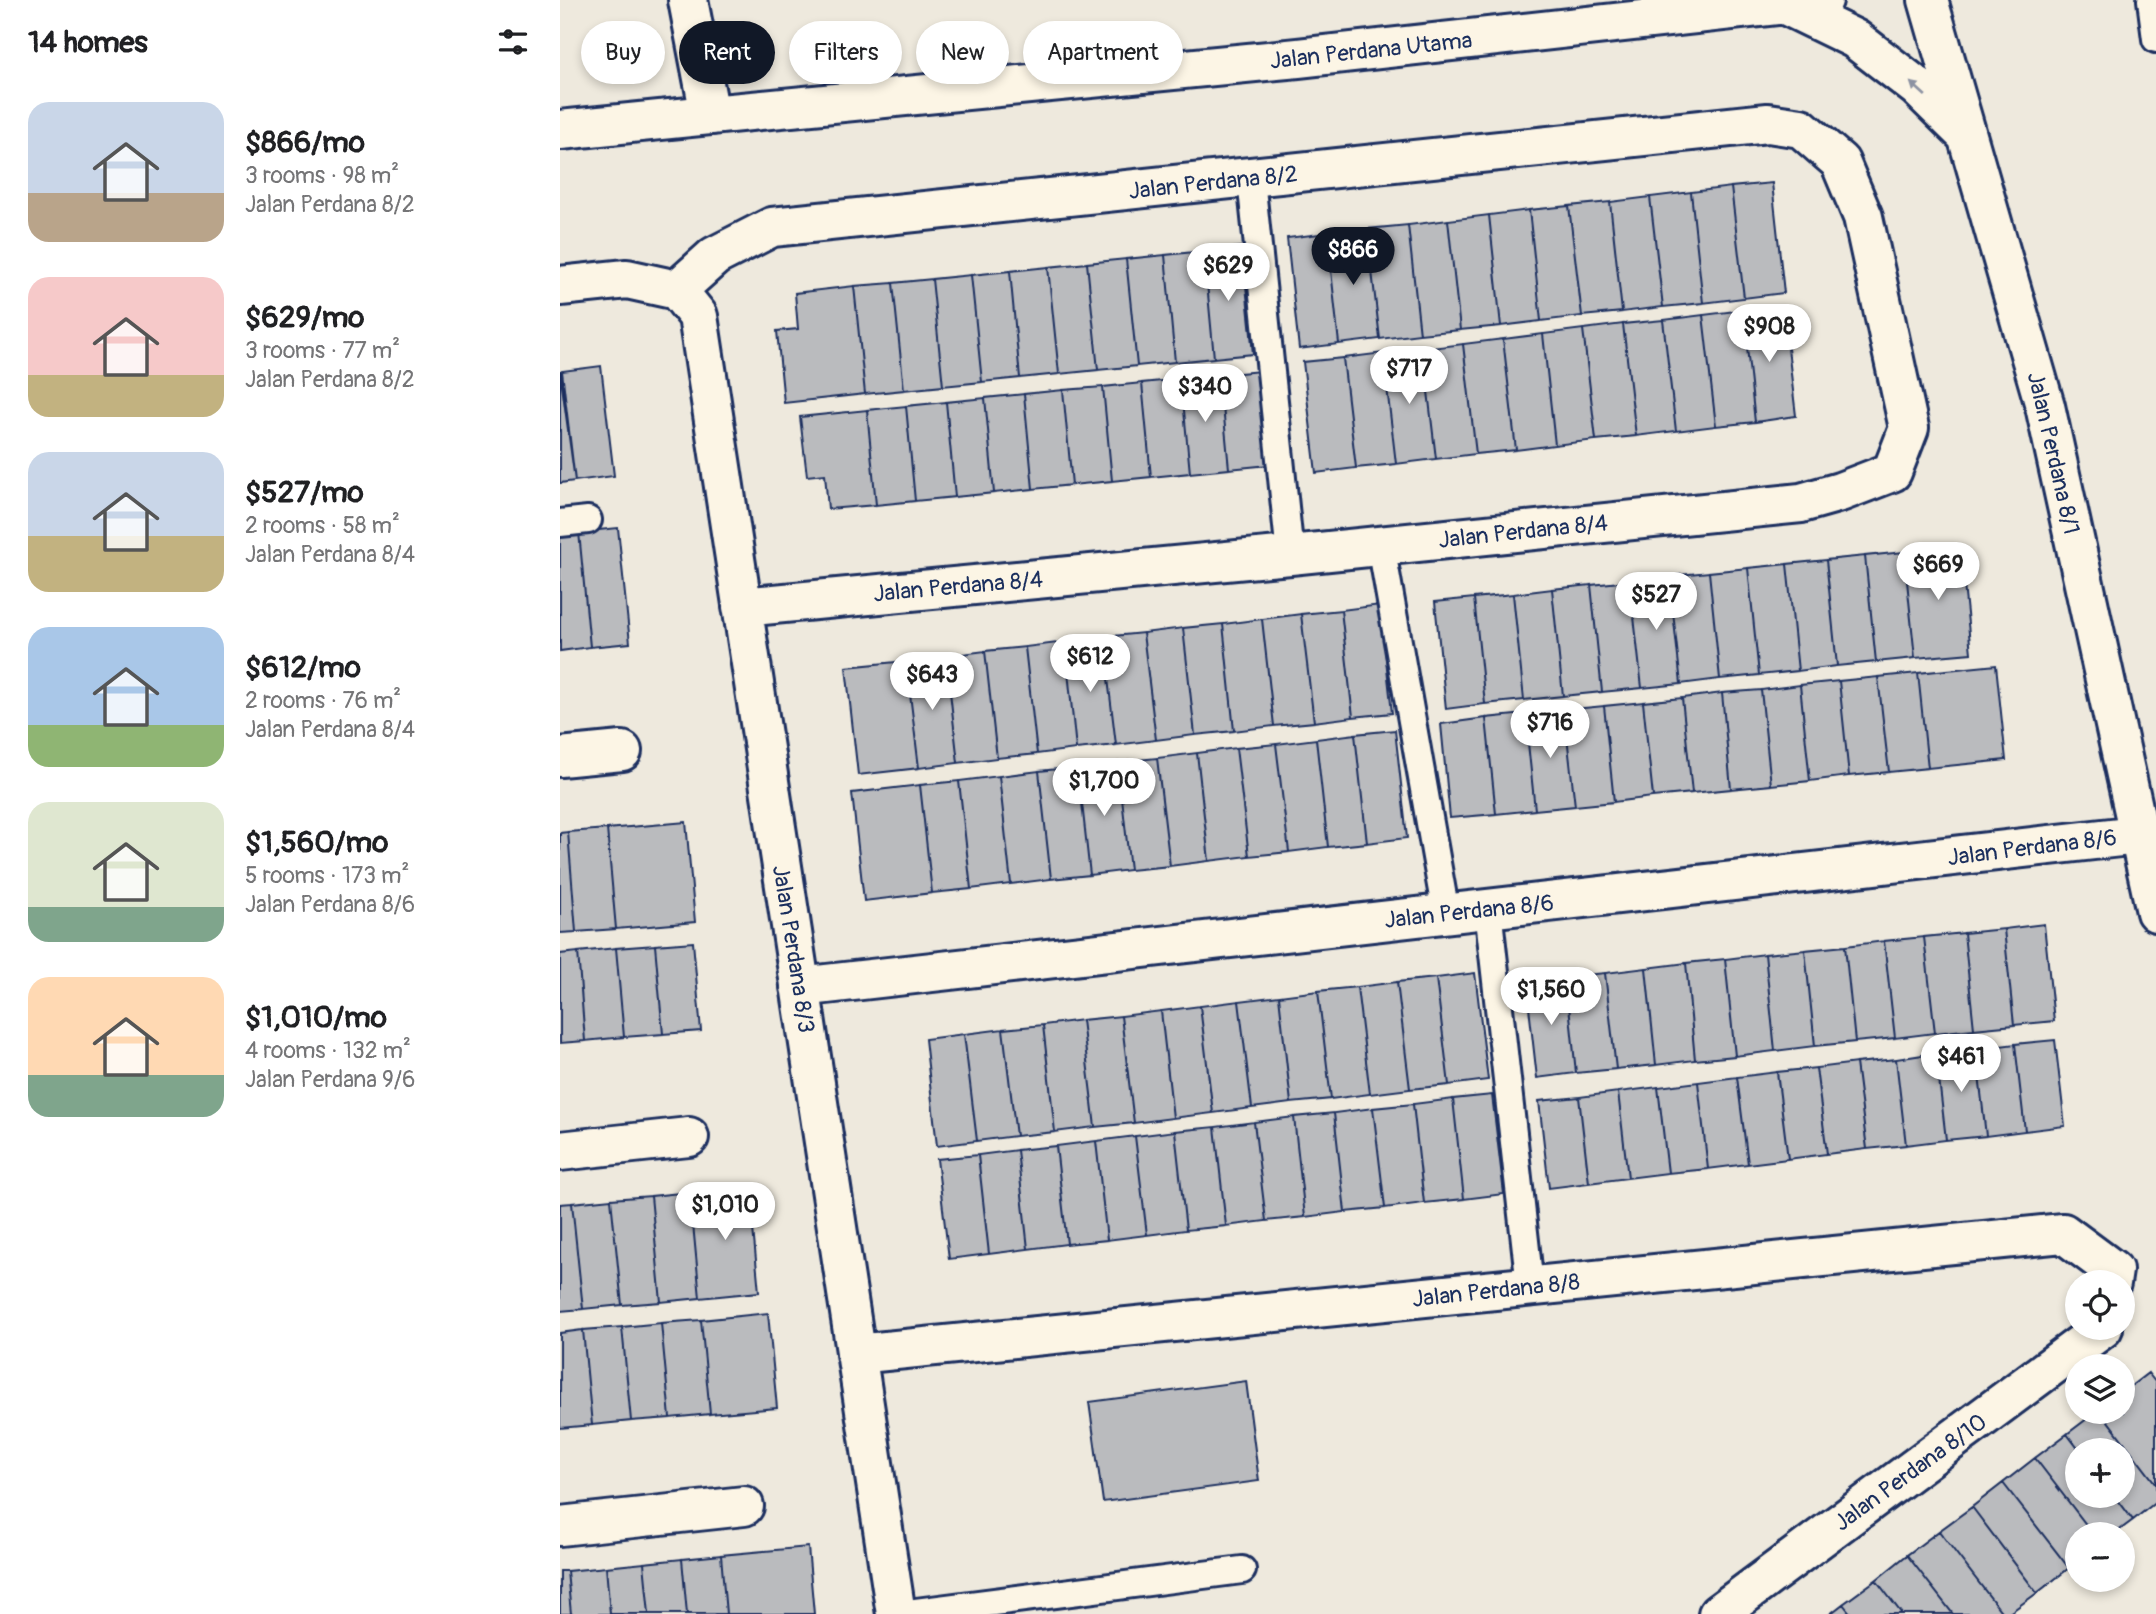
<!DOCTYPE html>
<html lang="en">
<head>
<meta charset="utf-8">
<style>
	:root { --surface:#fff; --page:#f6f6f6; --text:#202124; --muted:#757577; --accent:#111827 }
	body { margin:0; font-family:Pangolin,sans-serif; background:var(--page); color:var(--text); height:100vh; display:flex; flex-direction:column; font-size:26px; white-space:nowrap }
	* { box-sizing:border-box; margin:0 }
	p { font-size:23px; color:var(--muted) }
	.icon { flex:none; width:38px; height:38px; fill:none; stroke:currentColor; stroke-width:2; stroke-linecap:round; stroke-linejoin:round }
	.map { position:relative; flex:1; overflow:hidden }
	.details { display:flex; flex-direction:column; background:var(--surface); width:560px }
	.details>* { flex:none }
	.hud { position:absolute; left:21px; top:21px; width:665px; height:63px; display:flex; gap:14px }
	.controls { position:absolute; left:1505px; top:1270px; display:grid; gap:14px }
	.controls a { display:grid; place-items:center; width:70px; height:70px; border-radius:50%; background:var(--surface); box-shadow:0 4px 10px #0003; font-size:35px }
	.price { position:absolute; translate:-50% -60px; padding:0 16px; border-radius:24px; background:#fff; color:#222; font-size:23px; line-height:46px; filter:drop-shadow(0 2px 4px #0008) }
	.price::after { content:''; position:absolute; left:50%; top:42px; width:21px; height:16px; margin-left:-10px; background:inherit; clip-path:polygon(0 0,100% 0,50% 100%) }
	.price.selected { background:var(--accent); color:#fff }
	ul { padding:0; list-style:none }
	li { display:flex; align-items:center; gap:21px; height:175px; padding:0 28px }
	li span { display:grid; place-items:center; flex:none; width:196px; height:140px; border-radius:21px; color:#555 }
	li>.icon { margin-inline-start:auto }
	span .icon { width:84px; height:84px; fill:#fffc; stroke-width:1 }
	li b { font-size:30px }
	h2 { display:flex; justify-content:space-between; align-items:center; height:84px; padding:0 28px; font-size:30px }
	.chip { padding:0 24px; border-radius:32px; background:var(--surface); box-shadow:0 4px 10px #0003; font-size:24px; line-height:63px }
	.chip.selected { background:var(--accent); color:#fff }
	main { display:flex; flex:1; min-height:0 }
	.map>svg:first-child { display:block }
	.building { fill:#babbbe; stroke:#1b2f5e; stroke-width:2 }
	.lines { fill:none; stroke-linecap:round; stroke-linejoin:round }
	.service-casing { stroke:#1b2f5e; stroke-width:32 }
	.minor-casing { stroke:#1b2f5e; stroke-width:44 }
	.tertiary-casing { stroke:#1b2f5e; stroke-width:44 }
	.service { stroke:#fcf5e5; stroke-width:26 }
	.minor { stroke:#fcf5e5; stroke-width:38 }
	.tertiary { stroke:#fcf5e5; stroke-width:38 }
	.oneway { fill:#8c92a2 }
	.labels { text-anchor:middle; stroke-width:6; stroke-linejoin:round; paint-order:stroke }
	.street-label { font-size:23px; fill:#1b2f5e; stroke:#fcf5e5 }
</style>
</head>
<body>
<main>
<section class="details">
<h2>14 homes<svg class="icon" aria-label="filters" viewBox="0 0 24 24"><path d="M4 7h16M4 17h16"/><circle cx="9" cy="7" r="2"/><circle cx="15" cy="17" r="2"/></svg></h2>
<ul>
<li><span style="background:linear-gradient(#c9d6e8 65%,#b9a48a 0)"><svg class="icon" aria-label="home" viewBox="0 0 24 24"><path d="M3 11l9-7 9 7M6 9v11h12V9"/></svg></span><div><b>$866/mo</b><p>3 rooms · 98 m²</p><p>Jalan Perdana 8/2</p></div></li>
<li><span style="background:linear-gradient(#f6c9c9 70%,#c2b280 0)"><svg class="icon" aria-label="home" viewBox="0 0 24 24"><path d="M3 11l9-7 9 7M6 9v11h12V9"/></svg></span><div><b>$629/mo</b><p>3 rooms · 77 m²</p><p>Jalan Perdana 8/2</p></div></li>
<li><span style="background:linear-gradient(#c9d6e8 60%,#c2b280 0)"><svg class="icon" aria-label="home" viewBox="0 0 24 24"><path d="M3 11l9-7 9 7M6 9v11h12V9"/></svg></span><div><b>$527/mo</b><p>2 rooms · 58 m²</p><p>Jalan Perdana 8/4</p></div></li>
<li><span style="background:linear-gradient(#a9c7e8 70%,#8fb573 0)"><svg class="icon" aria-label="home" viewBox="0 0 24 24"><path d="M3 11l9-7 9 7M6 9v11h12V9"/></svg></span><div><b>$612/mo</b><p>2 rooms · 76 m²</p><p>Jalan Perdana 8/4</p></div></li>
<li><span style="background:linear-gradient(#dfe7d0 75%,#7fa58c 0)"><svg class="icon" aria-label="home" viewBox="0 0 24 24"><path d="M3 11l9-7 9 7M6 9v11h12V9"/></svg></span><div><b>$1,560/mo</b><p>5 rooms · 173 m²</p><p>Jalan Perdana 8/6</p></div></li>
<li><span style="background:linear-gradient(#ffd9b3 70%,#7fa58c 0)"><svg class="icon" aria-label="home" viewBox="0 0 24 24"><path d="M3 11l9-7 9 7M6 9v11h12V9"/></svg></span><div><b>$1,010/mo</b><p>4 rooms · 132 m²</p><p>Jalan Perdana 9/6</p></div></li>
</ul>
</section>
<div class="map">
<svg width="1596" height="1614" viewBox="0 0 1596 1614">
	<rect width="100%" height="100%" fill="#eee9dd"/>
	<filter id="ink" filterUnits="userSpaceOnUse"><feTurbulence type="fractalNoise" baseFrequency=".0143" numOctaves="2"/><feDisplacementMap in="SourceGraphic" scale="14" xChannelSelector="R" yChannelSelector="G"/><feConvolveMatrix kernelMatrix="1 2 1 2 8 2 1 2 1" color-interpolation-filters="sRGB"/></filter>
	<g filter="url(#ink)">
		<path class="building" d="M1212 183 1224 293 1184 298 1171 187Z
			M1171 187 1184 298 1143 303 1131 192Z
			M1131 192 1143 303 1103 307 1090 197Z
			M1090 197 1103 307 1062 312 1050 202Z
			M1050 202 1062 312 1022 316 1009 206Z
			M1009 206 1022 316 981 321 969 210Z
			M969 210 981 321 941 326 929 215Z
			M929 215 941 326 900 330 888 220Z
			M888 220 900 330 860 334 848 225Z
			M848 225 860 334 820 339 807 229Z
			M807 229 820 339 779 344 767 233Z
			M767 233 779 344 739 349 727 238Z
			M682 247 693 354 654 358 644 251Z
			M644 251 654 358 615 362 605 255Z
			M605 255 615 362 577 366 566 259Z
			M566 259 577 366 538 370 527 263Z
			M527 263 538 370 499 374 488 267Z
			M488 267 499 374 460 378 450 271Z
			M450 271 460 378 422 382 411 275Z
			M411 275 422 382 383 386 372 279Z
			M372 279 383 386 344 390 333 283Z
			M333 283 344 390 305 394 294 286Z
			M294 286 305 394 224 403 217 331 238 329 235 293Z
			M1223 306 1236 416 1195 422 1183 310Z
			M1183 310 1195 422 1156 426 1143 315Z
			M1143 315 1156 426 1116 431 1103 320Z
			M1103 320 1116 431 1076 436 1063 324Z
			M1063 324 1076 436 1036 440 1023 329Z
			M1023 329 1036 440 995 445 983 334Z
			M983 334 995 445 956 450 943 339Z
			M943 339 956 450 916 454 903 344Z
			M903 344 916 454 876 459 863 349Z
			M863 349 876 459 836 464 823 353Z
			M823 353 836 464 796 468 783 358Z
			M783 358 796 468 756 473 743 362Z
			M41 366 54 476 15 481 2 371Z
			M0 371 15 481 0 483Z
			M700 371 709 465 669 469 660 375Z
			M660 375 669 469 630 473 621 379Z
			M621 379 630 473 591 477 582 383Z
			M582 383 591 477 552 481 543 387Z
			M543 387 552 481 512 485 503 390Z
			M503 390 512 485 473 489 464 394Z
			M464 394 473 489 434 493 425 398Z
			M425 398 434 493 395 497 386 402Z
			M386 402 395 497 355 501 346 406Z
			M346 406 355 501 316 505 307 410Z
			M307 410 316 505 268 509 265 474 247 476 240 417Z
			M58 528 70 643 30 647 19 532Z
			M19 532 30 647 0 651V534Z
			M1400 545 1411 653 1355 658 1344 552Z
			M1344 552 1355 658 1316 662 1305 556Z
			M1305 556 1316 662 1277 666 1266 560Z
			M1266 560 1277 666 1238 671 1227 564Z
			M1227 564 1238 671 1199 675 1188 568Z
			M1188 568 1199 675 1160 679 1149 572Z
			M1149 572 1160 679 1121 684 1109 576Z
			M1109 576 1121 684 1082 688 1070 581Z
			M1070 581 1082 688 1042 692 1031 585Z
			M1031 585 1042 692 1003 696 992 589Z
			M992 589 1003 696 964 700 953 594Z
			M953 594 964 700 925 704 914 598Z
			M914 598 925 704 886 709 875 602Z
			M820 605 832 713 793 717 781 610Z
			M781 610 793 717 754 722 741 614Z
			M741 614 754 722 714 726 702 619Z
			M702 619 714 726 674 731 663 624Z
			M663 624 674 731 635 735 623 628Z
			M623 628 635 735 596 740 583 633Z
			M583 633 596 740 556 745 543 637Z
			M543 637 556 745 516 749 505 642Z
			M505 642 516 749 477 754 465 647Z
			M465 647 477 754 437 758 425 651Z
			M425 651 437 758 398 763 386 656Z
			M386 656 398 763 359 768 346 661Z
			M346 661 359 768 298 775 286 667Z
			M1436 665 1446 760 1368 768 1358 673Z
			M1358 673 1368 768 1329 772 1318 677Z
			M1318 677 1329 772 1289 776 1279 681Z
			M1279 681 1289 776 1250 781 1240 685Z
			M1240 685 1250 781 1211 785 1201 690Z
			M1201 690 1211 785 1171 789 1162 693Z
			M1162 693 1171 789 1132 793 1122 698Z
			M1122 698 1132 793 1093 797 1083 702Z
			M1083 702 1093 797 1054 802 1044 706Z
			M1044 706 1054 802 1015 806 1004 710Z
			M1004 710 1015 806 975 810 965 714Z
			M965 714 975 810 936 814 926 718Z
			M926 718 936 814 890 818 881 724Z
			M835 730 847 838 807 843 795 734Z
			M795 734 807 843 768 847 756 739Z
			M756 739 768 847 729 852 716 744Z
			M716 744 729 852 689 856 676 748Z
			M676 748 689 856 649 861 637 753Z
			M637 753 649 861 610 866 597 758Z
			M597 758 610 866 570 870 558 762Z
			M558 762 570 870 530 875 518 767Z
			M518 767 530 875 491 879 479 771Z
			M479 771 491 879 451 884 439 776Z
			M439 776 451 884 411 889 399 781Z
			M399 781 411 889 372 893 360 785Z
			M360 785 372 893 304 901 292 793Z
			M126 822 135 922 56 929 47 829Z
			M47 829 56 929 16 932 8 832Z
			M8 832 16 932 0 933V833Z
			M1484 924 1494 1021 1454 1025 1444 929Z
			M1444 929 1454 1025 1414 1029 1404 933Z
			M1404 933 1414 1029 1375 1033 1364 937Z
			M1364 937 1375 1033 1335 1038 1324 941Z
			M1324 941 1335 1038 1295 1042 1285 946Z
			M133 942 141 1031 103 1034 95 945Z
			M95 945 103 1034 64 1037 56 948Z
			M1285 946 1295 1042 1255 1046 1245 950Z
			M56 948 64 1037 25 1041 18 952Z
			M1245 950 1255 1046 1215 1051 1205 954Z
			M18 952 25 1041 0 1043V954Z
			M1205 954 1215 1051 1175 1056 1165 959Z
			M1165 959 1175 1056 1135 1060 1126 963Z
			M1126 963 1135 1060 1096 1065 1086 968Z
			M1086 968 1096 1065 1056 1069 1045 973Z
			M915 973 928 1080 889 1085 876 978Z
			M1045 973 1056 1069 1016 1073 1006 977Z
			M1006 977 1016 1073 977 1078 966 981Z
			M876 978 889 1085 850 1089 837 982Z
			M837 982 850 1089 810 1094 797 987Z
			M797 987 810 1094 771 1099 758 991Z
			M758 991 771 1099 731 1103 719 996Z
			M719 996 731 1103 692 1108 679 1001Z
			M679 1001 692 1108 653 1113 640 1006Z
			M640 1006 653 1113 613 1118 601 1011Z
			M601 1011 613 1118 574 1123 561 1016Z
			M561 1016 574 1123 535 1127 522 1020Z
			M522 1020 535 1127 495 1132 483 1025Z
			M483 1025 495 1132 456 1136 443 1029Z
			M443 1029 456 1136 417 1141 404 1034Z
			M404 1034 417 1141 377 1146 365 1039Z
			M1495 1040 1505 1126 1465 1131 1455 1044Z
			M1455 1044 1465 1131 1426 1136 1416 1049Z
			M1416 1049 1426 1136 1386 1140 1376 1053Z
			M1376 1053 1386 1140 1346 1145 1336 1059Z
			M1336 1059 1346 1145 1307 1149 1296 1063Z
			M1296 1063 1307 1149 1267 1154 1256 1068Z
			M1256 1068 1267 1154 1228 1159 1217 1072Z
			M1217 1072 1228 1159 1188 1164 1177 1077Z
			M1177 1077 1188 1164 1148 1169 1138 1082Z
			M1138 1082 1148 1169 1108 1173 1098 1087Z
			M1098 1087 1108 1173 1068 1178 1058 1092Z
			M1058 1092 1068 1178 1029 1183 1019 1097Z
			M932 1095 944 1194 904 1199 893 1099Z
			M1019 1097 1029 1183 989 1188 979 1101Z
			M893 1099 904 1199 864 1203 853 1104Z
			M853 1104 864 1203 825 1208 813 1108Z
			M813 1108 825 1208 785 1212 774 1113Z
			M774 1113 785 1212 745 1217 734 1117Z
			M734 1117 745 1217 706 1221 694 1122Z
			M694 1122 706 1221 666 1226 655 1127Z
			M655 1127 666 1226 626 1230 615 1131Z
			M615 1131 626 1230 587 1235 575 1136Z
			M575 1136 587 1235 547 1240 536 1141Z
			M536 1141 547 1240 507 1244 496 1146Z
			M496 1146 507 1244 468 1249 457 1150Z
			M457 1150 468 1249 429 1254 418 1155Z
			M418 1155 429 1254 389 1259 377 1159Z
			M189 1186 199 1292 140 1298 130 1192Z
			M130 1192 140 1298 101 1302 91 1196Z
			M91 1196 101 1302 62 1305 51 1199Z
			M51 1199 62 1305 23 1309 12 1203Z
			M12 1203 23 1309 0 1311V1204Z
			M208 1313 217 1408 150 1414 141 1320Z
			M141 1320 150 1414 110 1418 101 1323Z
			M101 1323 110 1418 71 1421 62 1327Z
			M62 1327 71 1421 32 1425 23 1330Z
			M23 1330 32 1425 0 1428V1333Z
			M1588 1373 1596 1383V1484L1541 1412H1563V1392Z
			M686 1381 699 1481 543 1502 529 1402Z
			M1536 1412H1541L1596 1484V1502L1573 1520 1555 1496H1563V1451H1520L1507 1434Z
			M1507 1434 1520 1451H1517V1496H1555L1573 1520 1553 1535H1534L1475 1458Z
			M1475 1458 1534 1535H1517V1562L1509 1568 1443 1483Z
			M1443 1483 1509 1568 1477 1593 1412 1507Z
			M1412 1507 1477 1593 1448 1614H1443L1379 1531Z
			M1379 1531 1443 1614H1393L1347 1555Z
			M248 1547 254 1614H166L161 1555Z
			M161 1555 166 1614H127L122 1559Z
			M1347 1555 1393 1614H1342L1316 1580Z
			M122 1559 127 1614H89L84 1563Z
			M84 1563 89 1614H50L46 1567Z
			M46 1567 50 1614H11L7 1571Z
			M0 1571H7L11 1614H0Z
			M1316 1580 1342 1614H1291L1283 1604Z
			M1283 1604 1291 1614H1270Z"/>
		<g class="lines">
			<defs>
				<path id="service" d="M1591 0 1596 39
					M691 179 730 555
					M0 523 28 520
					M821 545 886 914
					M928 909 970 1286
					M340 1614 682 1570"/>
				<path id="minor" d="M0 130 150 115
					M0 286 67 279 117 290
					M117 290 155 256 212 227 1208 123 1241 128 1280 162 1303 217 1349 428 1332 472 1280 492 1241 503 730 555 182 607
					M117 290 138 316 336 1614
					M0 757 62 751
					M240 987 1578 835
					M0 1151 129 1137
					M296 1354 1503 1233 1553 1270 1551 1283
					M0 1526 184 1506
					M1158 1614 1543 1328"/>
				<path id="tertiary" d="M128 0 150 115 738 58 1263 0
					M1368 0 1485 406 1596 912
					M1223 4 1295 39 1357 87 1405 134"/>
			</defs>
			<use href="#service" class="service-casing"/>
			<use href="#minor" class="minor-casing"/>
			<use href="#tertiary" class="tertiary-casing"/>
			<use href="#service" class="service"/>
			<use href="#minor" class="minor"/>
			<use href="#tertiary" class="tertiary"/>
		</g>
		<defs><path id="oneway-solid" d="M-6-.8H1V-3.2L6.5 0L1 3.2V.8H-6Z" transform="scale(1.75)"/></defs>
		<use class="oneway" href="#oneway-solid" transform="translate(1358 89) rotate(-138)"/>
	</g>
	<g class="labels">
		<g class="street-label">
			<text transform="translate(811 50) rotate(-6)" y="8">Jalan Perdana Utama</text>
			<text transform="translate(653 182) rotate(-6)" y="8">Jalan Perdana 8/2</text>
			<text transform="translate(1494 453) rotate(77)" y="8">Jalan Perdana 8/1</text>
			<text transform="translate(963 531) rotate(-6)" y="8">Jalan Perdana 8/4</text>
			<text transform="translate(398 586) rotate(-5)" y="8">Jalan Perdana 8/4</text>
			<text transform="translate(1472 847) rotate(-7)" y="8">Jalan Perdana 8/6</text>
			<text transform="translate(909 911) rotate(-6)" y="8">Jalan Perdana 8/6</text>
			<text transform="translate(234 949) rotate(81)" y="8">Jalan Perdana 8/3</text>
			<text transform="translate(936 1290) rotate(-6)" y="8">Jalan Perdana 8/8</text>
			<text transform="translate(1350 1472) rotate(-36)" y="8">Jalan Perdana 8/10</text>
		</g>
	</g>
</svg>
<div class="controls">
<a><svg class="icon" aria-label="locate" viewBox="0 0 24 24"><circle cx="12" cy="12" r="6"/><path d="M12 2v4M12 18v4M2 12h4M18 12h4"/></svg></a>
<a><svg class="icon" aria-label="layers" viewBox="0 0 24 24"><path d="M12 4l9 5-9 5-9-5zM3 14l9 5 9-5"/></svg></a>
<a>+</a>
<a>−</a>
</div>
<b class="price selected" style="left:793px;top:287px">$866</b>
<b class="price" style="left:668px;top:303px">$629</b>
<b class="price" style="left:1209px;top:364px">$908</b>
<b class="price" style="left:849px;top:406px">$717</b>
<b class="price" style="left:645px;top:424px">$340</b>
<b class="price" style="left:1378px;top:602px">$669</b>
<b class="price" style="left:1096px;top:632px">$527</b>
<b class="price" style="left:530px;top:694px">$612</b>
<b class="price" style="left:372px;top:712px">$643</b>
<b class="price" style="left:990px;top:760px">$716</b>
<b class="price" style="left:544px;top:818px">$1,700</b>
<b class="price" style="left:991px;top:1027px">$1,560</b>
<b class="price" style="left:1401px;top:1094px">$461</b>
<b class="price" style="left:165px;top:1242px">$1,010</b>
<div class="hud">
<a class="chip">Buy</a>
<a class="chip selected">Rent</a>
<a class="chip">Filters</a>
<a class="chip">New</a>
<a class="chip">Apartment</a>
</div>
</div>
</main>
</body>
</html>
